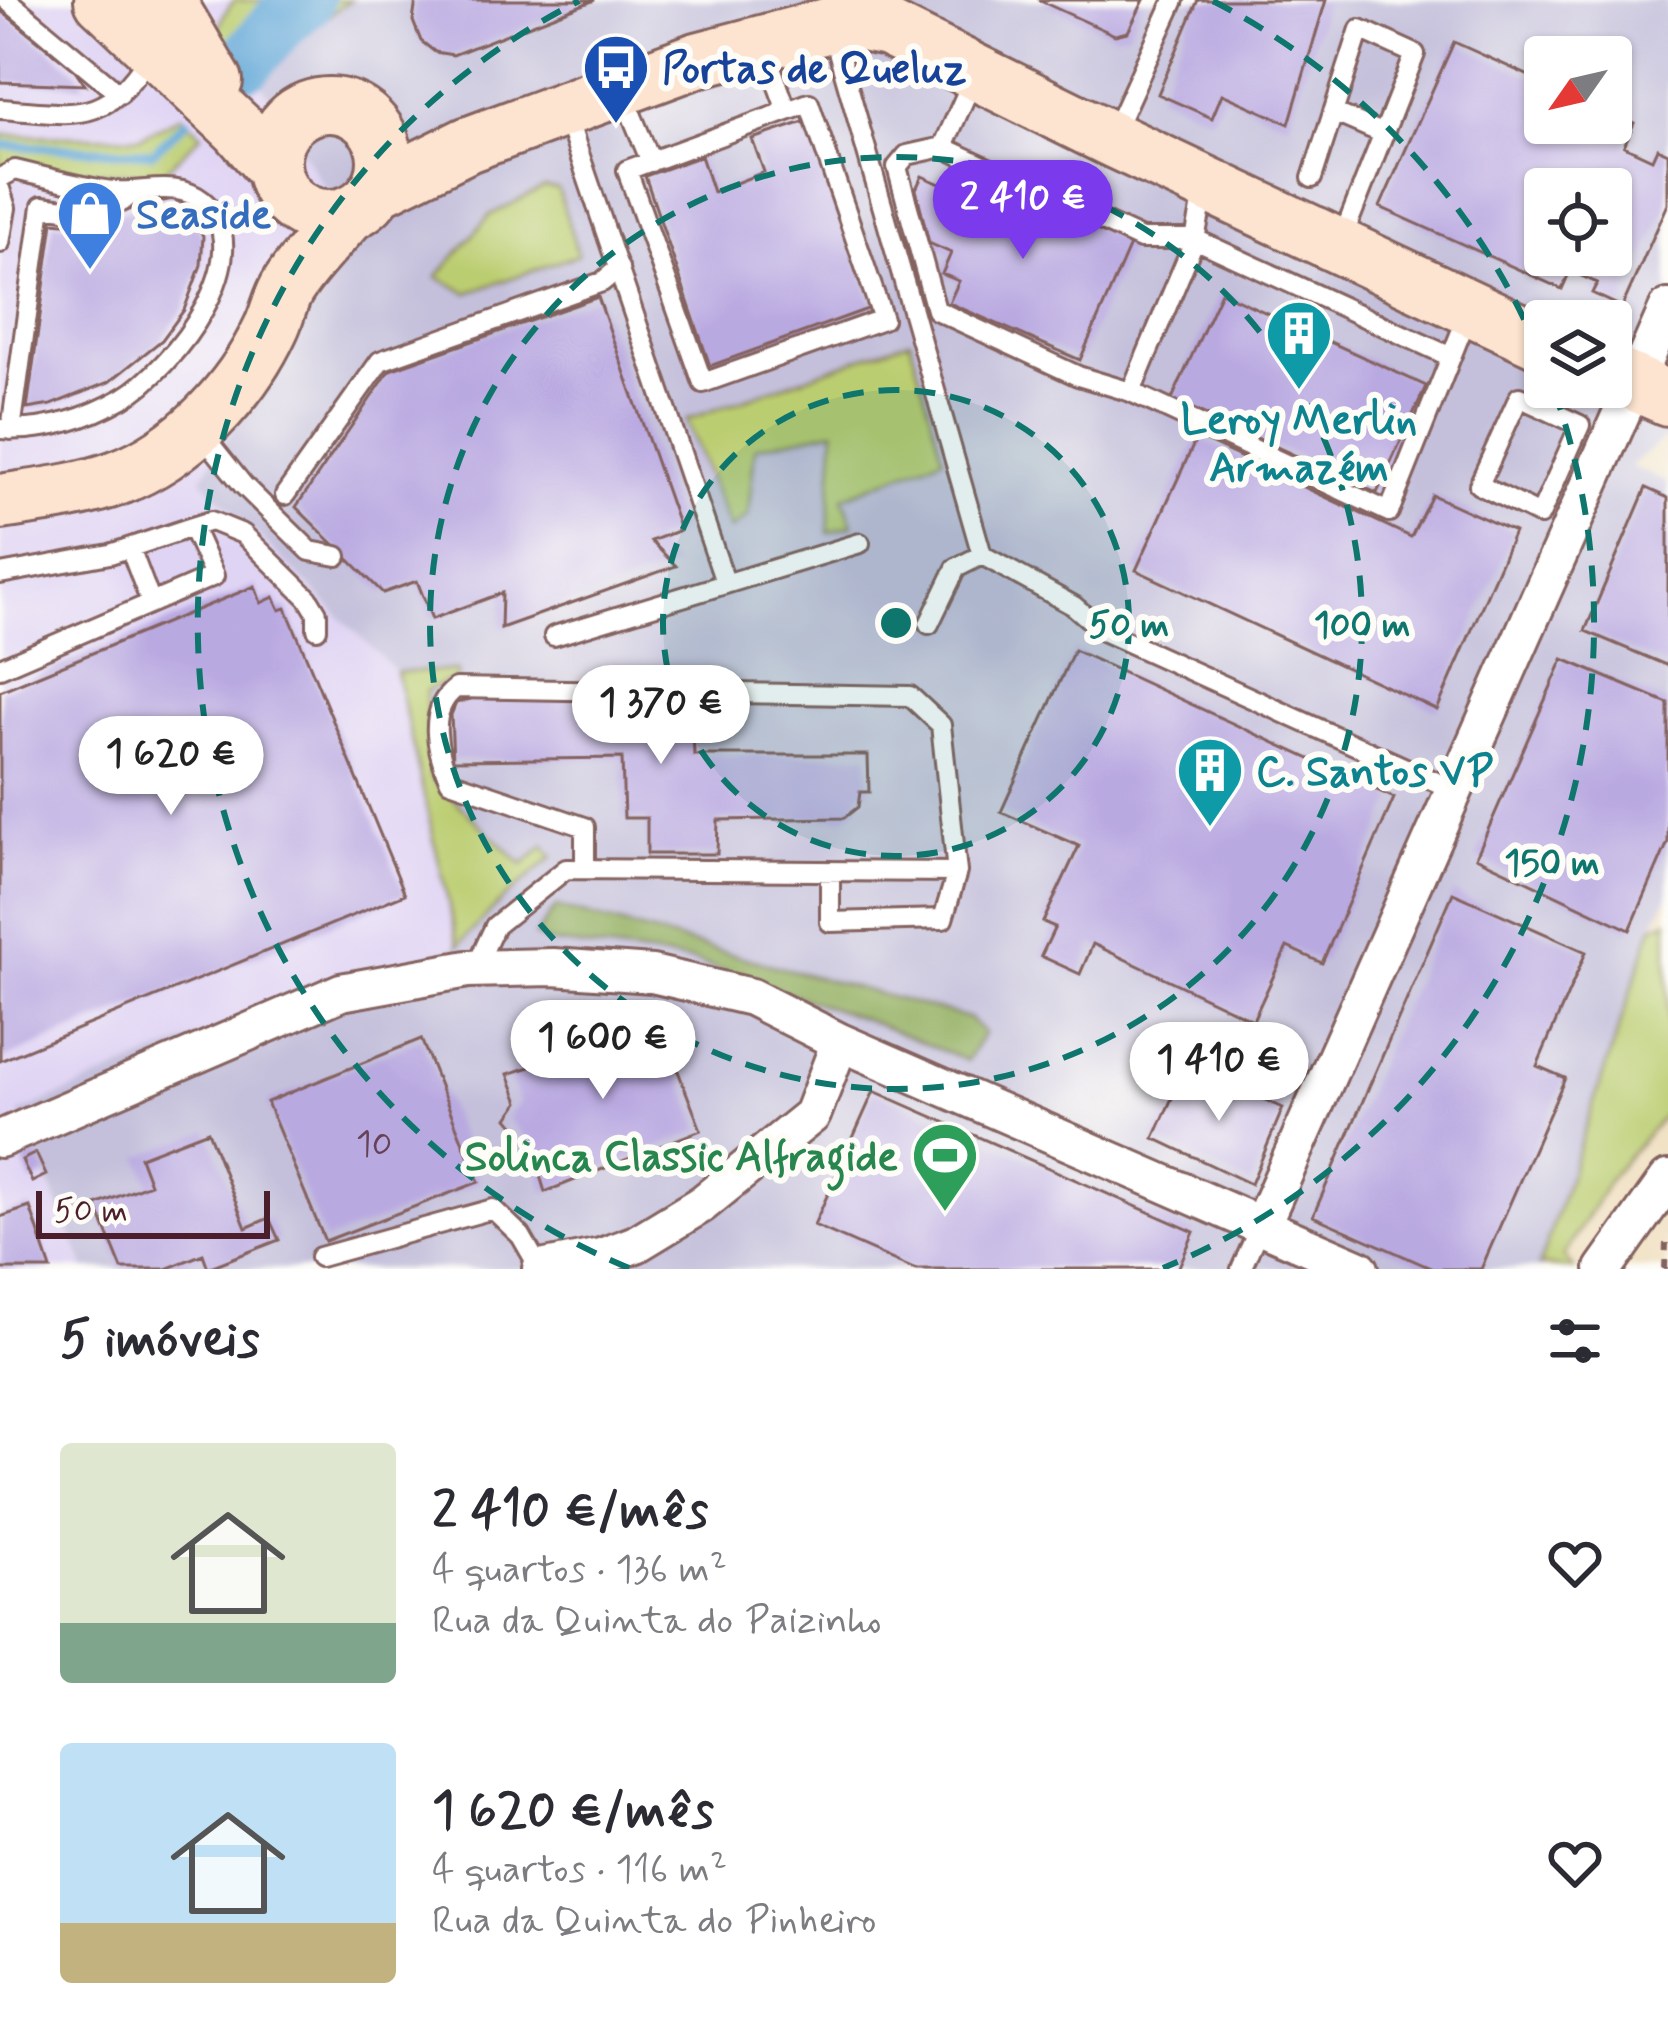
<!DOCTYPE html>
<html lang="pt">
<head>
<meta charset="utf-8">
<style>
	:root { --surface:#fff; --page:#f2f2f3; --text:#2b2b33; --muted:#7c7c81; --accent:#7c3aed }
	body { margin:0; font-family:Mynerve,sans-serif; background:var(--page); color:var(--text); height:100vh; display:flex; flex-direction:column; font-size:45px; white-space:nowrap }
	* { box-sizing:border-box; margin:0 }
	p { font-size:39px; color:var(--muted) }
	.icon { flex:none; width:66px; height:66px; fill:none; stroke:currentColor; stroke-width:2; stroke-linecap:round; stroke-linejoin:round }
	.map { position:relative; height:1269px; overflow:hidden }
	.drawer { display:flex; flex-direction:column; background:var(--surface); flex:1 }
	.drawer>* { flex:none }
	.needle { width:78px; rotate:236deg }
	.controls { position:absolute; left:1524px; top:36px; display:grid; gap:24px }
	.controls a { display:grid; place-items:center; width:108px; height:108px; border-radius:12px; background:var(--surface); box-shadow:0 3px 9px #0004; font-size:60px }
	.scale { position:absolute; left:36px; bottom:30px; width:234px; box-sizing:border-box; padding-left:12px; border:6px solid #4a1f2b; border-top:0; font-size:33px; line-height:42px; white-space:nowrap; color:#4a1f2b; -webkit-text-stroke:9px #fdfcf7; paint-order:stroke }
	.price { position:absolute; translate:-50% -102px; padding:0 27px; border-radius:42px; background:#fff; color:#222; font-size:39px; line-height:78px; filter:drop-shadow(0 3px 6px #0008) }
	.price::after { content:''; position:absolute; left:50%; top:72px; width:36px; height:27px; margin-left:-18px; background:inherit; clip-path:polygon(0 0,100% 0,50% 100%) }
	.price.selected { background:var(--accent); color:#fff }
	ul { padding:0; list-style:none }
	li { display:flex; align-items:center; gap:36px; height:300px; padding:0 60px }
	li span { display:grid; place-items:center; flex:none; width:336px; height:240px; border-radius:12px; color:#555 }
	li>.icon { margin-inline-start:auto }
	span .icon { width:144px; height:144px; fill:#fffc; stroke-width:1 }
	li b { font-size:51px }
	h2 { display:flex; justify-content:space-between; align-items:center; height:144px; padding:0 60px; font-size:51px }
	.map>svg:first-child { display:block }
	.built { fill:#e0d4f4 }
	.industrial { fill:#c4c0db; fill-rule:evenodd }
	.green { fill:#bbcd71; stroke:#82764e; stroke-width:3 }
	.forest { fill:#94b063; stroke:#6f6847; stroke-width:3 }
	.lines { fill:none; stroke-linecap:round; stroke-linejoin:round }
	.stream { stroke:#62a7d8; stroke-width:9 }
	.river { stroke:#62a7d8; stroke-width:57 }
	.building { fill:#b9a9e1; fill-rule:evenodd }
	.lane-casing { stroke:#84625e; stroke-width:24 }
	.street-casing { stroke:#84625e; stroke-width:42 }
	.secondary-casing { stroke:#84625e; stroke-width:60 }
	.path { stroke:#84625e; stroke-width:6; stroke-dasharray:9 9; stroke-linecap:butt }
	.lane { stroke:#fff; stroke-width:18 }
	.street { stroke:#fff; stroke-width:36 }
	.secondary { stroke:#fde4d0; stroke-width:54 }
	.ring { fill:none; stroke:#0f766e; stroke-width:6; stroke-dasharray:21 15 }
	.labels { text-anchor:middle; stroke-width:12; stroke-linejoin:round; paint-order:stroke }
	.number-label { font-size:36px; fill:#664258 }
	.transit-label { font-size:42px; font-weight:bold; fill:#164399; stroke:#fdfcf7; text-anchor:start }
	.shop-label { font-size:42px; font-weight:bold; fill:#366cbe; stroke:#fdfcf7; text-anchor:start }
	.culture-label { font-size:42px; font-weight:bold; fill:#0d838f; stroke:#fdfcf7 }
	.leisure-label { font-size:42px; font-weight:bold; fill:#27864d; stroke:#fdfcf7; text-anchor:end }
	.centre { fill:#0f766e; stroke:#fdfcf7; stroke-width:6 }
	.ring-label { font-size:36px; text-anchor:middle; font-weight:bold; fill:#0f766e; stroke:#fdfcf7; stroke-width:12; stroke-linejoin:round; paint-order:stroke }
</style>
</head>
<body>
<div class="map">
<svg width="1668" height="1269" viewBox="0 0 1668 1269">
	<rect width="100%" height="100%" fill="#fdfcf7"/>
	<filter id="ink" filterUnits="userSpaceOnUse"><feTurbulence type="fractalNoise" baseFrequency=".00833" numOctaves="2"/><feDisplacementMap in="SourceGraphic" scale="24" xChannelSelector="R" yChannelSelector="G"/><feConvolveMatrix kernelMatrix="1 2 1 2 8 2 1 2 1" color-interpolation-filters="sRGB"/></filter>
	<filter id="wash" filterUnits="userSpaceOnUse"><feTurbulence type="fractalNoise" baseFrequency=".004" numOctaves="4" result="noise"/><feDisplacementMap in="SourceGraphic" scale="48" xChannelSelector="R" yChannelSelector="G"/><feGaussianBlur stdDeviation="2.7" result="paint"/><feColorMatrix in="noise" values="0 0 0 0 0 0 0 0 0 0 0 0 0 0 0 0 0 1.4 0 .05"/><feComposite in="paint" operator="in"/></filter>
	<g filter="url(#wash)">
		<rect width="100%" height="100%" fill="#efdebe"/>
		<path class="built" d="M0 0H235L222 14 228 54 254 72 356 238 201 479 396 672 458 946 303 992 19 1114 86 1269H0Z"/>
		<path class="industrial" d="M235 0H1668V442L1664 439 1630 466 1668 483V896L1653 926 1539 1265 1544 1269H86L19 1113 303 992 457 946 396 672 201 479 355 238 254 72 228 54 219 27 222 14ZM1545 57H1611V123H1545ZM1545 189H1611V255H1545ZM1545 321H1611V387H1545Z"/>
		<path class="green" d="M235 0H350L254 72C223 51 204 33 235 0Z
			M181 116 202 134 161 175 0 167V135L140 137Z
			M545 187 558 189 578 255 468 293 437 277 490 215Z
			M910 340 943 457 843 497 853 525 828 533 835 430 755 447 748 516 730 530 686 420Z
			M457 671V678L426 691 430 777 523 865 544 846 553 857 501 901 458 946 396 672Z
			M1668 920V1110L1612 1175 1564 1256 1574 1269 1539 1266 1653 926Z"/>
		<path class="forest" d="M556 907 969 1018 984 1033 967 1061 864 1019 693 961 546 942 535 936Z"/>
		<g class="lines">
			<path class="stream" d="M0 145 152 153 187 121"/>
			<path class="river" d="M246 61 282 20 306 0"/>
		</g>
		<g id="blocks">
			<path class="building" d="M416 0H595L453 55 435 52 421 41 413 21Z
				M1038 0H1144L1128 32 1115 35Z
				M1198 0H1326L1289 124 1222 94 1212 118 1158 94Z
				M0 10 75 70 85 85 0 82Z
				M1454 42 1545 83V123H1611V112L1634 123 1624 146 1652 159 1657 148 1668 153V204L1622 307 1592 293 1597 283 1570 271 1562 289 1380 207ZM1545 189H1611V255H1545Z
				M807 121 873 307 710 366 645 176 701 156 713 192 764 172 752 139Z
				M922 176 970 197 979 177 1131 243 1080 360 949 303 959 281 942 274 951 253 929 243 916 189Z
				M172 199 188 206 203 236 201 265 184 310 162 340 109 382 51 405 27 409 53 222 97 226 124 211Z
				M1221 292 1426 386 1377 493 1172 399Z
				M598 297 680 530 651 541 676 566 501 628 502 593 432 619 417 581 383 593 296 507 390 370Z
				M1197 437 1411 537 1432 495 1514 532 1437 710 1136 570Z
				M1646 488 1668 498V666L1585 631Z
				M255 586 261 603 274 597 280 610 286 608 405 894 0 1061V691Z
				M1074 650 1394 798 1322 963 1287 947 1253 1020 1093 944 1080 974 1041 956 1055 927 1043 922 1079 846 1001 812Z
				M1563 659 1668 703V842L1630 930 1476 857Z
				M646 697 645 730 693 731 694 755H868L869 792H860L858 807 844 818 718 820 717 854H647V818H624L622 758 453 760 451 715 456 703 474 698Z
				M1453 893 1586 952 1537 1066 1565 1078 1481 1269H1433L1313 1216Z
				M638 1022 673 1027 676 1066 701 1130 545 1192 537 1166 546 1163 508 1118 519 1102 508 1074 556 1059 575 1041 594 1032Z
				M421 1039 479 1182 325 1241 267 1102Z
				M1187 1065 1283 1108 1251 1184 1154 1138Z
				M874 1091 1194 1232 1178 1269H914L814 1225Z
				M208 1131 246 1228 269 1218 279 1240 208 1268 203 1254 166 1269H122L96 1205 150 1184 140 1157Z
				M36 1153 46 1175 32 1182 22 1160Z
				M30 1207 51 1269H0V1217Z"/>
		</g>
	</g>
	<g filter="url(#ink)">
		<use href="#blocks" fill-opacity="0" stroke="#84625e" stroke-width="3"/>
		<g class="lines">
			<defs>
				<path id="lane" d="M7 0 120 94
					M832 30 982 555 1074 606 1103 631 1454 790
					M764 48 787 111
					M974 77 943 147 1141 239H1195L1451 357
					M623 94 651 162
					M809 103 883 319 703 383 627 170Z
					M0 109C77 114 103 127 150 55
					M1333 112 1384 134
					M566 115 725 582
					M1114 132 1174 0
					M943 147 907 155 897 167 936 310 1078 376 1131 392
					M0 178 15 170C45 177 75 185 105 190 137 196 175 178 203 201 264 253 172 370 123 398 86 419 43 432 0 429
					M1312 178 1360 29 1415 54 1340 244
					M1205 188 1195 239 1131 392 1389 512 1469 312
					M0 189 6 208 0 243
					M1519 397 1580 425 1540 515 1479 485Z
					M11 430 42 206 103 214 137 191
					M202 434 243 485 310 551 337 556
					M285 495 380 361 602 282 619 268
					M192 527 211 521 243 534 308 598 317 613V629
					M130 548 151 603
					M0 574 110 554 192 527 214 576 0 668
					M929 624 956 568 982 555
					M554 636 860 543
					M585 868V827L450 781C437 752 426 710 456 688L910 696 941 725 957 872
					M475 969 495 926 566 869 957 872 943 919 830 922V871
					M320 1257 493 1209 521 1236 540 1269
					M1241 1269 1261 1224"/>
				<path id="street" d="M0 1139 341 992 468 969 553 967 652 974 751 997 840 1042 1360 1269
					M1262 1224 1668 308
					M541 1269 601 1257 636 1244 702 1204 812 1115 840 1042
					M1604 1269 1668 1179"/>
				<path id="secondary" d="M102 0 239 129 272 167
					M167 0 215 81
					M273 161a56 56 0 1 1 112 0a56 56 0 1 1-112 0Z
					M378 189 467 145 697 60 830 25 853 22 888 29 1111 139 1545 343
					M1611 373 1668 398
					M0 502C39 496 79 492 117 478 184 453 241 392 271 328 278 314 280 298 289 285 305 260 328 238 348 215"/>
			</defs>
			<use href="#lane" class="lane-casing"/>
			<use href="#street" class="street-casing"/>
			<use href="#secondary" class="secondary-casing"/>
			<path class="path" d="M1665 1269 1666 1243"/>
			<use href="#lane" class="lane"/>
			<use href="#street" class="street"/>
			<use href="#secondary" class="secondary"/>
		</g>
	</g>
	<circle cx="896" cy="623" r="233" fill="#0f766e" fill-opacity=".12"/>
	<g class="ring">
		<circle cx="896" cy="623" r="233"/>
		<circle cx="896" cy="623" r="466"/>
		<path d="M629 1268A698 698 0 0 1 579 1M1213 1A698 698 0 0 1 1543 362M1554 390A698 698 0 0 1 1163 1268"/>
	</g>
	<defs>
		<symbol id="bus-pin" viewBox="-11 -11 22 30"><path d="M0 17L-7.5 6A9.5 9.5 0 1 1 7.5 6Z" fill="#1a4fb4" stroke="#fdfcf7"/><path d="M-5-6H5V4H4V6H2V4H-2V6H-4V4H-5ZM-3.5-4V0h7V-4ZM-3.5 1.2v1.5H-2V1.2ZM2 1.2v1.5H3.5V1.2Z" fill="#fff"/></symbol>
		<symbol id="shop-pin" viewBox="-11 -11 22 30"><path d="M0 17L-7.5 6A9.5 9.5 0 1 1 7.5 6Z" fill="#3f7fe0" stroke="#fdfcf7"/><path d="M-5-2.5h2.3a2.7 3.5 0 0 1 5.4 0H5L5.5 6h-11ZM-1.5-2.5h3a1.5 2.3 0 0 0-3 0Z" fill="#fff"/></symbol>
		<symbol id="building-pin" viewBox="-11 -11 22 30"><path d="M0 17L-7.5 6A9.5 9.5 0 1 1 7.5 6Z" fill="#0f9aa8" stroke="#fdfcf7"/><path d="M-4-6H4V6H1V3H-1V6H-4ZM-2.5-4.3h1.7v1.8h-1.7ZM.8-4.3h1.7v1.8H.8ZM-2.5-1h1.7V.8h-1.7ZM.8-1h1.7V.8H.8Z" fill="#fff"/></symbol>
		<symbol id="stadium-pin" viewBox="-11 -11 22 30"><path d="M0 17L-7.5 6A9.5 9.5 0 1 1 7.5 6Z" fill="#2e9e5b" stroke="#fdfcf7"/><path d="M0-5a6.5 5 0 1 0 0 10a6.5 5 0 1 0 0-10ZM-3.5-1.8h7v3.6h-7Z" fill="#fff"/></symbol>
	</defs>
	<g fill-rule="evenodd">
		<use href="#bus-pin" x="578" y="29" width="76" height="104"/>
		<use href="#shop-pin" x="52" y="175" width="76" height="104"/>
		<use href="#building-pin" x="1261" y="295" width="76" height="104"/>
		<use href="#building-pin" x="1172" y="732" width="76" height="104"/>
		<use href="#stadium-pin" x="907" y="1117" width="76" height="104"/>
	</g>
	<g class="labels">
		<g class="number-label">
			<text x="374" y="1155">10</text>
		</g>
		<g class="transit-label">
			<text x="662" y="82">Portas de Queluz</text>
		</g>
		<g class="shop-label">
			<text x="136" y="228">Seaside</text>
		</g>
		<g class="culture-label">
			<text x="1299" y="433">Leroy Merlin<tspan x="1299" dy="48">Armazém</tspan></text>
			<text x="1256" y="785" text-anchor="start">C. Santos VP</text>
		</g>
		<g class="leisure-label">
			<text x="898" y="1170">Solinca Classic Alfragide</text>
		</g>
	</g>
	<circle cx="896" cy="623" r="18" class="centre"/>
	<g class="ring-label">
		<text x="1129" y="636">50 m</text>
		<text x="1362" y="636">100 m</text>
		<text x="1552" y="874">150 m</text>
	</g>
</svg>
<div class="controls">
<a><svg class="needle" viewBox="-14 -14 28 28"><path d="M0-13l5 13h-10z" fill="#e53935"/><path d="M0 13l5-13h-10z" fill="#7c7c81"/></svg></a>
<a><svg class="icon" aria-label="locate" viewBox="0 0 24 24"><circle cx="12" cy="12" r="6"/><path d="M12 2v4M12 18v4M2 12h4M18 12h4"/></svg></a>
<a><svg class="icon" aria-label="layers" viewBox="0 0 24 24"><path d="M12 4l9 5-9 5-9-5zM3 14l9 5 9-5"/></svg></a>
</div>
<div class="scale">50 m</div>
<b class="price selected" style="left:1023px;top:262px">2 410 €</b>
<b class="price" style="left:661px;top:767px">1 370 €</b>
<b class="price" style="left:171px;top:818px">1 620 €</b>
<b class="price" style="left:603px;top:1102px">1 600 €</b>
<b class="price" style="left:1219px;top:1124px">1 410 €</b>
</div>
<section class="drawer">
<h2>5 imóveis<svg class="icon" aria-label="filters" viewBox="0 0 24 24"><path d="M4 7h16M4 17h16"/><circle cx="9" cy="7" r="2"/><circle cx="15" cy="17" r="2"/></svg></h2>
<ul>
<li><span style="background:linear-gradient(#dfe7d0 75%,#7fa58c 0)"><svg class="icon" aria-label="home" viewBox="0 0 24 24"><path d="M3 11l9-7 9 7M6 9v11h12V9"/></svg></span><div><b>2 410 €/mês</b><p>4 quartos · 136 m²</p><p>Rua da Quinta do Paizinho</p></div><svg class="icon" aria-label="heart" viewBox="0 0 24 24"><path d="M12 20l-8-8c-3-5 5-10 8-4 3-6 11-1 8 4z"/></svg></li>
<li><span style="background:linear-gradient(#bfe0f5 75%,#c2b280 0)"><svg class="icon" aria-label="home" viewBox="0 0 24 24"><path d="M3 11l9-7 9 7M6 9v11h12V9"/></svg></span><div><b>1 620 €/mês</b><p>4 quartos · 116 m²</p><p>Rua da Quinta do Pinheiro</p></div><svg class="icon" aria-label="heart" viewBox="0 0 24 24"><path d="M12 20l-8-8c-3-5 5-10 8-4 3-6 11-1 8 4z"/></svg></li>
</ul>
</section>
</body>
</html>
